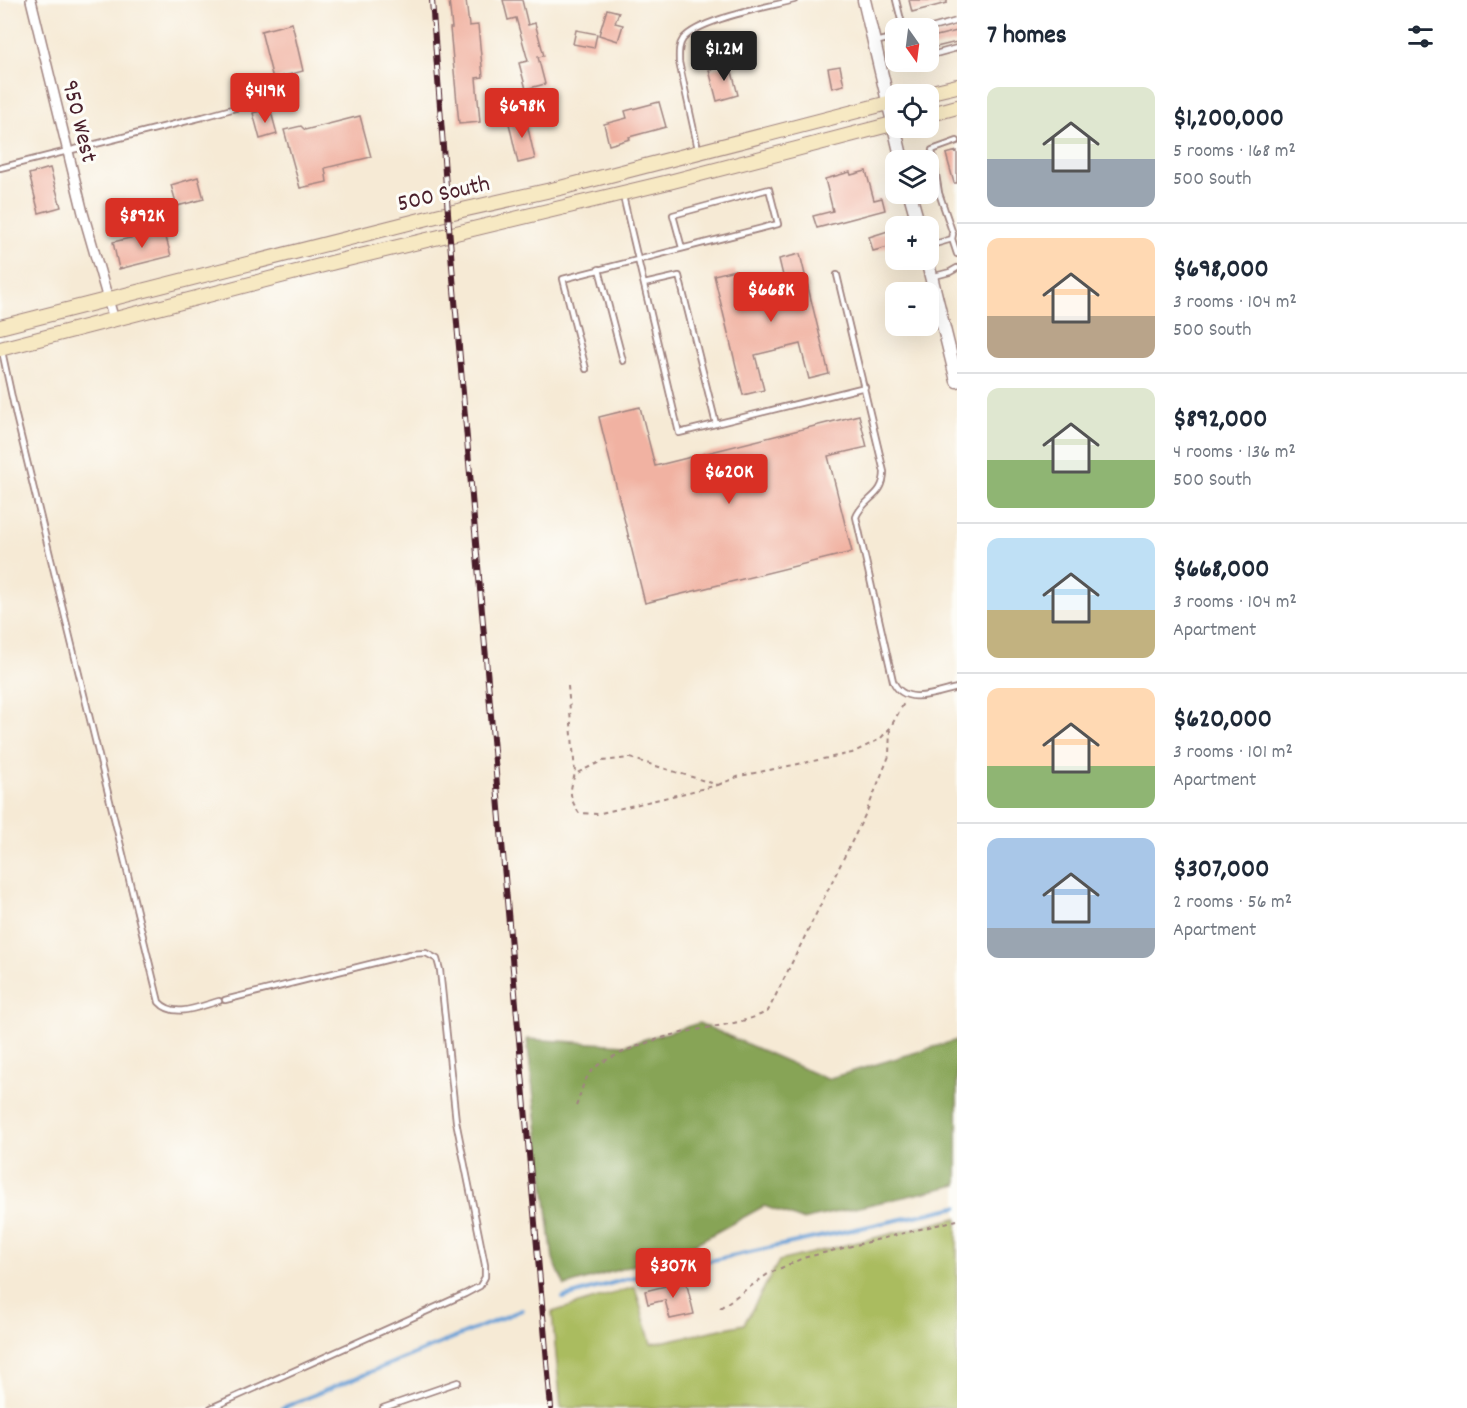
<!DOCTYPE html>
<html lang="en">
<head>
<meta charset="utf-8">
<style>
	:root { --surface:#fff; --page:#f6f6f7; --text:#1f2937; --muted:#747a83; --line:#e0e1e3; --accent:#d93025 }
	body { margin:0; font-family:Dekko,sans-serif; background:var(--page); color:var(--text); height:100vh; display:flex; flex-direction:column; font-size:22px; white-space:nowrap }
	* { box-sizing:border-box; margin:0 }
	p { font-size:20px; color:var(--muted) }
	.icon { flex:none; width:33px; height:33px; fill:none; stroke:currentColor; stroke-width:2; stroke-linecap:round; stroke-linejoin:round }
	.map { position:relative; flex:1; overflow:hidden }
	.details { display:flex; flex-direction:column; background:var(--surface); width:510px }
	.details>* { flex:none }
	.needle { width:39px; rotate:166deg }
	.buttons { position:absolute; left:885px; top:18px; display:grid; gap:12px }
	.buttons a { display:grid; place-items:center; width:54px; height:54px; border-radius:12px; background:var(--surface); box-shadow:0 6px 24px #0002; font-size:30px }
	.price { position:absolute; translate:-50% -51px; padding:0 14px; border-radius:6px; background:var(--accent); color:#fff; font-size:20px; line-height:39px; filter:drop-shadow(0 2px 3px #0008) }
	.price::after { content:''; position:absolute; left:50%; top:36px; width:18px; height:14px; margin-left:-9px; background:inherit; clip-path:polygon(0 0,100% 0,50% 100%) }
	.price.selected { background:#222; color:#fff }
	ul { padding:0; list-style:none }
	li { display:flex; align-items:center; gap:18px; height:150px; padding:0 30px }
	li+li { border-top:2px solid var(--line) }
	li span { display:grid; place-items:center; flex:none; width:168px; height:120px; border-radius:12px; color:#555 }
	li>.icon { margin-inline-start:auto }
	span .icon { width:72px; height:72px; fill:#fffc; stroke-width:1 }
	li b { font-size:26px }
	h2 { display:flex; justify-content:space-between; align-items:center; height:72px; padding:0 30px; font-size:26px }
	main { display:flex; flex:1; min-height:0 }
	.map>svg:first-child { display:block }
	.green { fill:#aabc5f; stroke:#7a6e45; stroke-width:1.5 }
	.forest { fill:#87a456; stroke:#686240; stroke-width:1.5 }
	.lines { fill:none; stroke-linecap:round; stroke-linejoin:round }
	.stream { stroke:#69a0d7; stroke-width:4 }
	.building { fill:#f1b2a2 }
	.service-casing { stroke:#a08480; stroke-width:8 }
	.minor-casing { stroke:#a08480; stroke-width:12 }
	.tertiary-casing { stroke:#a08480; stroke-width:15 }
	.secondary-casing { stroke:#a08480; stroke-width:16 }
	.path { stroke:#a08480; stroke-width:2; stroke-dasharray:4.5 4.5; stroke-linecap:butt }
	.service { stroke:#fff; stroke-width:4.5 }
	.minor { stroke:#fff; stroke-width:9 }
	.tertiary { stroke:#fff; stroke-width:12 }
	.secondary { stroke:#f7e9c3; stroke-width:14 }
	.rail-casing { stroke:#4a1f2b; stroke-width:6 }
	.rail { stroke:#fdfcf7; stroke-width:4; stroke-dasharray:11; stroke-linecap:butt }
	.labels { text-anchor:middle; stroke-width:6; stroke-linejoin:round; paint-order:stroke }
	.street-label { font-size:24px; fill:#4a1f2b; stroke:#fdfcf7 }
</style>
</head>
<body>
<main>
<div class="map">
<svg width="957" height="1408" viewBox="0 0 957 1408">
	<rect width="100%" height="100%" fill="#fdfcf7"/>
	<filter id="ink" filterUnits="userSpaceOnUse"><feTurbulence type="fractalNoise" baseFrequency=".0167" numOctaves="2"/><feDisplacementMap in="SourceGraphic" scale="12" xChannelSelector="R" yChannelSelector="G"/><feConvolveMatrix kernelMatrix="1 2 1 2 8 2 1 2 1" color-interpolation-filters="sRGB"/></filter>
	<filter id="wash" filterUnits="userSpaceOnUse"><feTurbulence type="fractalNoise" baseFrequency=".008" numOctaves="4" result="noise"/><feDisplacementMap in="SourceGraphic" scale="24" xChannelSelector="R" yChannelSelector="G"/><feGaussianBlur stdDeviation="1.35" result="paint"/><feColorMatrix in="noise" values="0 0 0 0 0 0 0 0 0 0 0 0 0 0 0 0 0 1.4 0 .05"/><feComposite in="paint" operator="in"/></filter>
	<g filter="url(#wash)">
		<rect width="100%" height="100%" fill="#f6ead5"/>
		<path class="green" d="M957 1218V1408H561L552 1312 635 1287 651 1344 744 1324 779 1261Z"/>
		<path class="forest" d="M699 1023 827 1079 957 1040V1185L802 1220 764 1206 684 1250 565 1286 553 1259 527 1039 625 1045Z"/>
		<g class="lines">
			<path class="stream" d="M562 1298 626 1279 957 1207
				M282 1408 522 1310"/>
		</g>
		<g id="blocks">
			<path class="building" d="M449 0H466L469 26 478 25 483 77 476 78 480 122 459 124 450 28H452Z
				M503 0H522L528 25 535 23 544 56 538 57 545 84 526 89 519 63 528 61 516 18 508 20Z
				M909 0H947V3L912 12Z
				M607 9 619 12 615 23 623 25 618 41 599 35Z
				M292 23 303 71 273 79 261 31Z
				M576 30 597 34 594 48 573 44Z
				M957 31V42L928 49V38Z
				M730 64 738 95 717 101 709 70Z
				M840 66 844 85 832 88 828 68Z
				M659 102 666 127 629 137 630 139 609 145 604 124 627 118 625 111Z
				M270 108 277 134 260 139 253 113Z
				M525 115 535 159 518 163 508 119Z
				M360 116 371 157 325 168 327 182 300 188 284 130 301 126 305 130Z
				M957 151V183H954L946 154Z
				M50 168 61 207 39 213 29 174Z
				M866 171 874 200 882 198 885 210 817 228 813 216 833 211 825 179 850 172 851 175Z
				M198 177 204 199 177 206 171 185Z
				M164 230 171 256 119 269 113 242Z
				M888 231 892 246 873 251 869 237Z
				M800 254 829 374 809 379 800 344 755 355 764 390 743 395 714 275 735 270 741 295 785 284 779 259Z
				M640 407 655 466 859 415 867 447 828 456 852 552 645 603 599 417Z
				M686 1281 694 1314 670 1319 665 1300 648 1304 645 1291Z"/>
		</g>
	</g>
	<g filter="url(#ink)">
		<use href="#blocks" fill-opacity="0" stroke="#a08480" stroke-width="1.5"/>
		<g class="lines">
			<defs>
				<path id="service" d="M896 0 903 28
					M928 29 957 21
					M875 42 896 37
					M928 56 957 48
					M698 149 679 62C679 54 678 46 683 39 699 19 768 7 794 0
					M0 168 203 117 286 94
					M623 196 679 433 865 387
					M952 239 957 254
					M928 246 952 239 953 234 939 193 932 150 957 141
					M599 269 623 361
					M837 275 884 472C884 497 864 497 856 517L893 681C904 707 936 693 957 688
					M931 277 950 272 957 268
					M644 284 679 276 716 424
					M2 351 16 416 159 1002C174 1019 200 1006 219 1001
					M586 369 563 279 778 224 769 189 673 215 682 248
					M211 1408 465 1294 480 1286 485 1277V1265L456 1121 440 970 437 959 426 953 410 954 225 1000
					M383 1408 458 1382"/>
				<path id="minor" d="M31 0 83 213 114 320"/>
				<path id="tertiary" d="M864 0 902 160
					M910 194 919 226
					M927 260 957 381"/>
				<path id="secondary" d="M923 94 957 86
					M928 115 957 107
					M0 327 440 215 560 188 896 101
					M0 349 335 262 673 181 896 123"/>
			</defs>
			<use href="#service" class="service-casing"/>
			<use href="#minor" class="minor-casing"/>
			<use href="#tertiary" class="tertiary-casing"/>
			<use href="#secondary" class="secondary-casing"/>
			<path class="path" d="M568 686 575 773
				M630 758 718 785 597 814 579 813C569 797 569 792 575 774L602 761Z
				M718 785 740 776 852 753 880 739 890 728 904 703
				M576 1106C580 1097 582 1084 588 1076 595 1065 606 1060 617 1055 642 1043 669 1035 696 1030 720 1025 746 1023 768 1011L866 813 889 756 890 728
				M720 1308 768 1274 803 1258 957 1220"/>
			<use href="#service" class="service"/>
			<use href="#minor" class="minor"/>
			<use href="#tertiary" class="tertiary"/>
			<use href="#secondary" class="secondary"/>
			<defs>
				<path id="rail" d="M432 0 452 266 551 1408"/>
			</defs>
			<use href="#rail" class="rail-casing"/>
			<use href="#rail" class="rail"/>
		</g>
	</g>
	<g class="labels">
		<g class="street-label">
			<text transform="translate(81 121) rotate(76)" y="8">950 West</text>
			<text transform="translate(443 192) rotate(-13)" y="8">500 South</text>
		</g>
	</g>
</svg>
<div class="buttons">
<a><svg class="needle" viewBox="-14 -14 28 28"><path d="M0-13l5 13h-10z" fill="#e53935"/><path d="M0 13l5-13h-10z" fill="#747a83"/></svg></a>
<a><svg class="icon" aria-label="locate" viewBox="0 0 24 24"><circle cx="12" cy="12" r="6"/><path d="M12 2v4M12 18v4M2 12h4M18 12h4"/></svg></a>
<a><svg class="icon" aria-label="layers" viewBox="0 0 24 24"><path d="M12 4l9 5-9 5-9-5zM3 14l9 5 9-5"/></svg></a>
<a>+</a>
<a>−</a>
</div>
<b class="price selected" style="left:724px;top:82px">$1.2M</b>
<b class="price" style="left:265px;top:124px">$419K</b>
<b class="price" style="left:522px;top:139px">$698K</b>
<b class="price" style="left:142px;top:249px">$892K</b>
<b class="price" style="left:771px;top:323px">$668K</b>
<b class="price" style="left:729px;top:505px">$620K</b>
<b class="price" style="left:673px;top:1299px">$307K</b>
</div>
<section class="details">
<h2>7 homes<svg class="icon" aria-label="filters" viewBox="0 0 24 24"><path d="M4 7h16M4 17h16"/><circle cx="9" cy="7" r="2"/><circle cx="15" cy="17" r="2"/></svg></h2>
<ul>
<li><span style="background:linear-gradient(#dfe7d0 60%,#9aa5b1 0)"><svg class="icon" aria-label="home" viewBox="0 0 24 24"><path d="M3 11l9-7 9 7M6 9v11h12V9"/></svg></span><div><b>$1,200,000</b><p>5 rooms · 168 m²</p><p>500 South</p></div></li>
<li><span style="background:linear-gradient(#ffd9b3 65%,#b9a48a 0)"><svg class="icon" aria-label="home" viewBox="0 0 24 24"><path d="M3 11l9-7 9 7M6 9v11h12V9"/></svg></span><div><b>$698,000</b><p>3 rooms · 104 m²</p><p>500 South</p></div></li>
<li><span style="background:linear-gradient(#dfe7d0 60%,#8fb573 0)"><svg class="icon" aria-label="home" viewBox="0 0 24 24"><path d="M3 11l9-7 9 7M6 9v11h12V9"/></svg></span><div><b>$892,000</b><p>4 rooms · 136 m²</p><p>500 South</p></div></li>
<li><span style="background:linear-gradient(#bfe0f5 60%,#c2b280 0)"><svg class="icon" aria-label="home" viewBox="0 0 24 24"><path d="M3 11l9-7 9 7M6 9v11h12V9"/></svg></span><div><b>$668,000</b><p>3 rooms · 104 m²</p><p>Apartment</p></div></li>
<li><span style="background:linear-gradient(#ffd9b3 65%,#8fb573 0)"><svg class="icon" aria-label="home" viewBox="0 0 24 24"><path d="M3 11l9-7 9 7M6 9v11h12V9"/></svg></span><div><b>$620,000</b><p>3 rooms · 101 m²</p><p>Apartment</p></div></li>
<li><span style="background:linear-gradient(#a9c7e8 75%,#9aa5b1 0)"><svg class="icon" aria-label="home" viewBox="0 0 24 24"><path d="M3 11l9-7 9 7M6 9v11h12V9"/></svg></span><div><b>$307,000</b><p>2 rooms · 56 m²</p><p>Apartment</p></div></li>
</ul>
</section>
</main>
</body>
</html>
